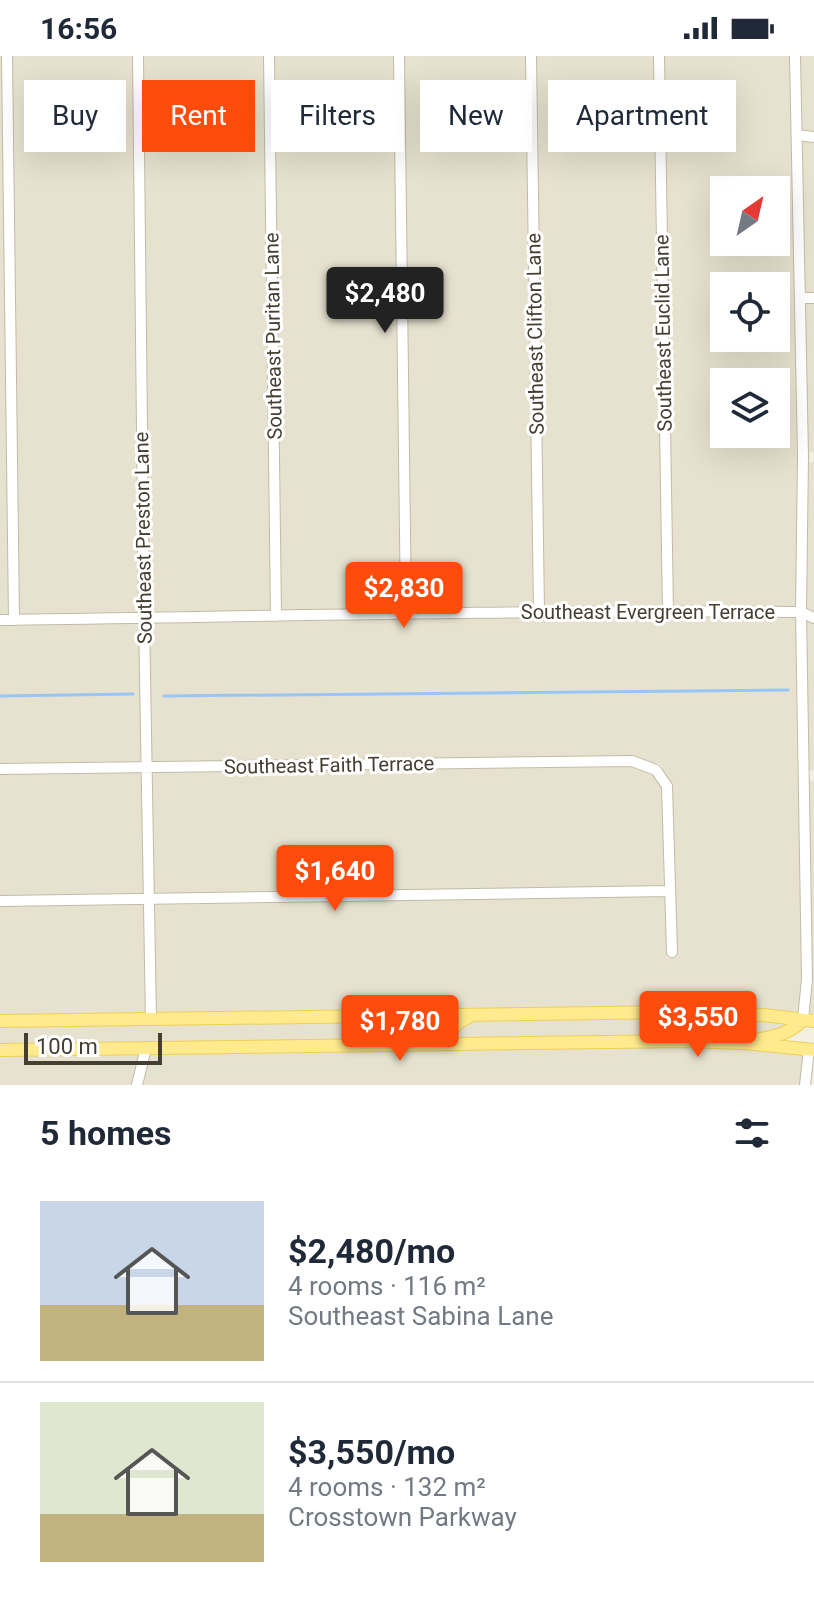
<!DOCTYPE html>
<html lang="en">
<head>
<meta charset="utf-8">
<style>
	:root { --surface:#fff; --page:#f2f2f3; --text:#1f2937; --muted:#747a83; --line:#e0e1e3; --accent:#ff4b0c }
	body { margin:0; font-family:Roboto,sans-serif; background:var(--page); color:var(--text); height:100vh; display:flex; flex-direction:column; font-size:30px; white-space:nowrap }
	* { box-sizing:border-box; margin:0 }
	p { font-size:26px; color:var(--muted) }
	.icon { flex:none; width:44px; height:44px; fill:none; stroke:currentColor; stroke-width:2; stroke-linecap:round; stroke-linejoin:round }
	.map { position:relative; height:1029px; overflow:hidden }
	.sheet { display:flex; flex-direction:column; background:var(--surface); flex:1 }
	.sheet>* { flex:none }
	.guide { position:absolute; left:24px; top:24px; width:766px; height:72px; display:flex; gap:16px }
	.needle { width:52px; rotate:34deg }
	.tools { position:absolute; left:710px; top:120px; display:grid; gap:16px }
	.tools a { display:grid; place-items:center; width:80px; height:80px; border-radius:0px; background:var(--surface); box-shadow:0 8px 32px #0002; font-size:40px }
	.scale { position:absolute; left:24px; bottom:20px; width:138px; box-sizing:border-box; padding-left:8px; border:4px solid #443f32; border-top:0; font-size:22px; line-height:28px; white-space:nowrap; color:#443f32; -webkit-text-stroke:6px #fff; paint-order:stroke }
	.price { position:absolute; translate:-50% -68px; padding:0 18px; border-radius:8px; background:var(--accent); color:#fff; font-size:26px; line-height:52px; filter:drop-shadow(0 2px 4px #0008) }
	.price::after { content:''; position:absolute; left:50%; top:48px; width:24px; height:18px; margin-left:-12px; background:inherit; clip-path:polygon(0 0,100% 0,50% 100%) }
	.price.current { background:#222; color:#fff }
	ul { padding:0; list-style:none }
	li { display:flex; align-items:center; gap:24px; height:200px; padding:0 40px }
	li+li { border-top:2px solid var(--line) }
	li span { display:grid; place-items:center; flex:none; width:224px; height:160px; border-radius:0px; color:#555 }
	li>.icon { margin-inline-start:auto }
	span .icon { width:96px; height:96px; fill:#fffc; stroke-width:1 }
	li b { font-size:34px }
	h2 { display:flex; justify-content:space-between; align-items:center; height:96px; padding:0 40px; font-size:34px }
	.pill { padding:0 28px; border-radius:0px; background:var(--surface); box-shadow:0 8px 32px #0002; font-size:28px; line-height:72px }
	.pill.current { background:var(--accent); color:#fff }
	.status { display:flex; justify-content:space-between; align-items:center; height:56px; padding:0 40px; background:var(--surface); direction:ltr }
	.status svg { height:22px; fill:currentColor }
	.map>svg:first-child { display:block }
	.residential { fill:#e7e2cf; fill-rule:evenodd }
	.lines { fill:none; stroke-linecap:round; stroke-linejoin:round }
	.stream { stroke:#97c5f6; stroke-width:3 }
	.minor-casing { stroke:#c1bba6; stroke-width:12 }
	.major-casing { stroke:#eed054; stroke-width:14 }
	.minor { stroke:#fff; stroke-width:10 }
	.major { stroke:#ffeb8e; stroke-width:12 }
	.labels { text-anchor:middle; stroke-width:6; stroke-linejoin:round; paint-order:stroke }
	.street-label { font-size:20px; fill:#443f32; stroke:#fff }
</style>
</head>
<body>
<div class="status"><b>16:56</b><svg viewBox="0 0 49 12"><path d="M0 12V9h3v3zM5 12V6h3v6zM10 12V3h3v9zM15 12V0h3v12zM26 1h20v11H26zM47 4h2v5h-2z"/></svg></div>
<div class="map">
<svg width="814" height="1029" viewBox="0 0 814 1029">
	<rect width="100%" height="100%" fill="#f3efe1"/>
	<path class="residential" d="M0 0H2L9 558 0 559Z
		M12 0H133L139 556 19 558Z
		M143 0H264L271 555 149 556Z
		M274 0H394L401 552 281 555Z
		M404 0H526L534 550 410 552Z
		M536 0H654L663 550H544Z
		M664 0H790L798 401 796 550H672ZM724 134H776V186H724ZM724 230H776V282H724ZM724 326H776V378H724Z
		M800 0H814V76L802 75Z
		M802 85 814 86V237H804Z
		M805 247H814V396L808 395Z
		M808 406H814V556L806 552Z
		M534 560 796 561 797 719 798 720 802 924 799 958 476 954 475 952 471 954 156 958 154 849 665 840 667 902 677 901 672 729 662 713 663 710 658 707 656 708 633 700 152 706 149 566Z
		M806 564 814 568V715L808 713Z
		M139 566 142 707 0 708V569Z
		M631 711 653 718 662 732 664 830 154 838 152 717Z
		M142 717 144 839 0 840V719Z
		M809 724 814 726V960L808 959 812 923Z
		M144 849 146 958 0 960V850Z
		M703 961 792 968 779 974 744 982 686 980 453 983 455 976 473 964Z
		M453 965 443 983 0 989V971Z
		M685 990 743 992 804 997 803 1029H142L150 997Z
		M140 997 132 1029H0V999Z"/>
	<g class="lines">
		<path class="stream" d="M0 640 133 638
			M164 640 788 634"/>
		<defs>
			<path id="minor" d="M7 0 14 564
				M138 0 144 561 151 964
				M269 0 276 560
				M399 0 406 557
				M531 0 539 555
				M659 0 668 555
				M795 0 803 400 801 556 807 923 803 964
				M797 79 814 81
				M800 242H814
				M0 564C267 560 534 554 801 556L814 562
				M0 713 632 705 656 714 667 730 672 896
				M0 845 669 835
				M137 1029 146 992
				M805 1029 809 993"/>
			<path id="major" d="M0 965 679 956 763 959 814 965
				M760 983C777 980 790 977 803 964
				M447 988C449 973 456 967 469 961
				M0 994 686 985 744 987 814 994"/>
		</defs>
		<use href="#minor" class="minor-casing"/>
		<use href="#major" class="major-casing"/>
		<use href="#minor" class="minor"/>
		<use href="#major" class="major"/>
	</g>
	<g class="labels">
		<g class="street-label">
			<text transform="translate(663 277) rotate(-91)" y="7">Southeast Euclid Lane</text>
			<text transform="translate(535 278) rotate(-91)" y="7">Southeast Clifton Lane</text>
			<text transform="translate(273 280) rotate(-91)" y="7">Southeast Puritan Lane</text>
			<text transform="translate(143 482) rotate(-91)" y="7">Southeast Preston Lane</text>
			<text x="648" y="563">Southeast Evergreen Terrace</text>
			<text transform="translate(329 709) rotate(-1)" y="7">Southeast Faith Terrace</text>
		</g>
	</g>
</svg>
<div class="tools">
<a><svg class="needle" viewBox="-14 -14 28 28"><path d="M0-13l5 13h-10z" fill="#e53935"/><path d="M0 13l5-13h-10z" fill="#747a83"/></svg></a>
<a><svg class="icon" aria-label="locate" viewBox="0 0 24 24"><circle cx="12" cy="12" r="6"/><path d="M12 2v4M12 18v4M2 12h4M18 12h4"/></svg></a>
<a><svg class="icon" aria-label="layers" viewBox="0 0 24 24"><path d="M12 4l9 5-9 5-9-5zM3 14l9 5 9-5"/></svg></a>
</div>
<div class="scale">100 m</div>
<b class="price current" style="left:385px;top:279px">$2,480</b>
<b class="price" style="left:404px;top:574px">$2,830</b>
<b class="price" style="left:335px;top:857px">$1,640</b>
<b class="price" style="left:698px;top:1003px">$3,550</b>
<b class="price" style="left:400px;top:1007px">$1,780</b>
<div class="guide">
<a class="pill">Buy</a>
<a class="pill current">Rent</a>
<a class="pill">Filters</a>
<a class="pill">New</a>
<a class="pill">Apartment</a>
</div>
</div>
<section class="sheet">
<h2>5 homes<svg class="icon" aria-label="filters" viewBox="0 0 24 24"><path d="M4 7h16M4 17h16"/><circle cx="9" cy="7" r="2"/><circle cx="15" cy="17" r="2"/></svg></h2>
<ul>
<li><span style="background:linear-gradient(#c9d6e8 65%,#c2b280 0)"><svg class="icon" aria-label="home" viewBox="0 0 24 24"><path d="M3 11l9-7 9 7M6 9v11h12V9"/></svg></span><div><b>$2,480/mo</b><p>4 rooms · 116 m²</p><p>Southeast Sabina Lane</p></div></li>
<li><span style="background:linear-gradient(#dfe7d0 70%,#c2b280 0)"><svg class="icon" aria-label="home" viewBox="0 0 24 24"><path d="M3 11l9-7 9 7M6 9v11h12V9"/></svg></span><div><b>$3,550/mo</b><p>4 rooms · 132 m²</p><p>Crosstown Parkway</p></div></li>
</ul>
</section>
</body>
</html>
